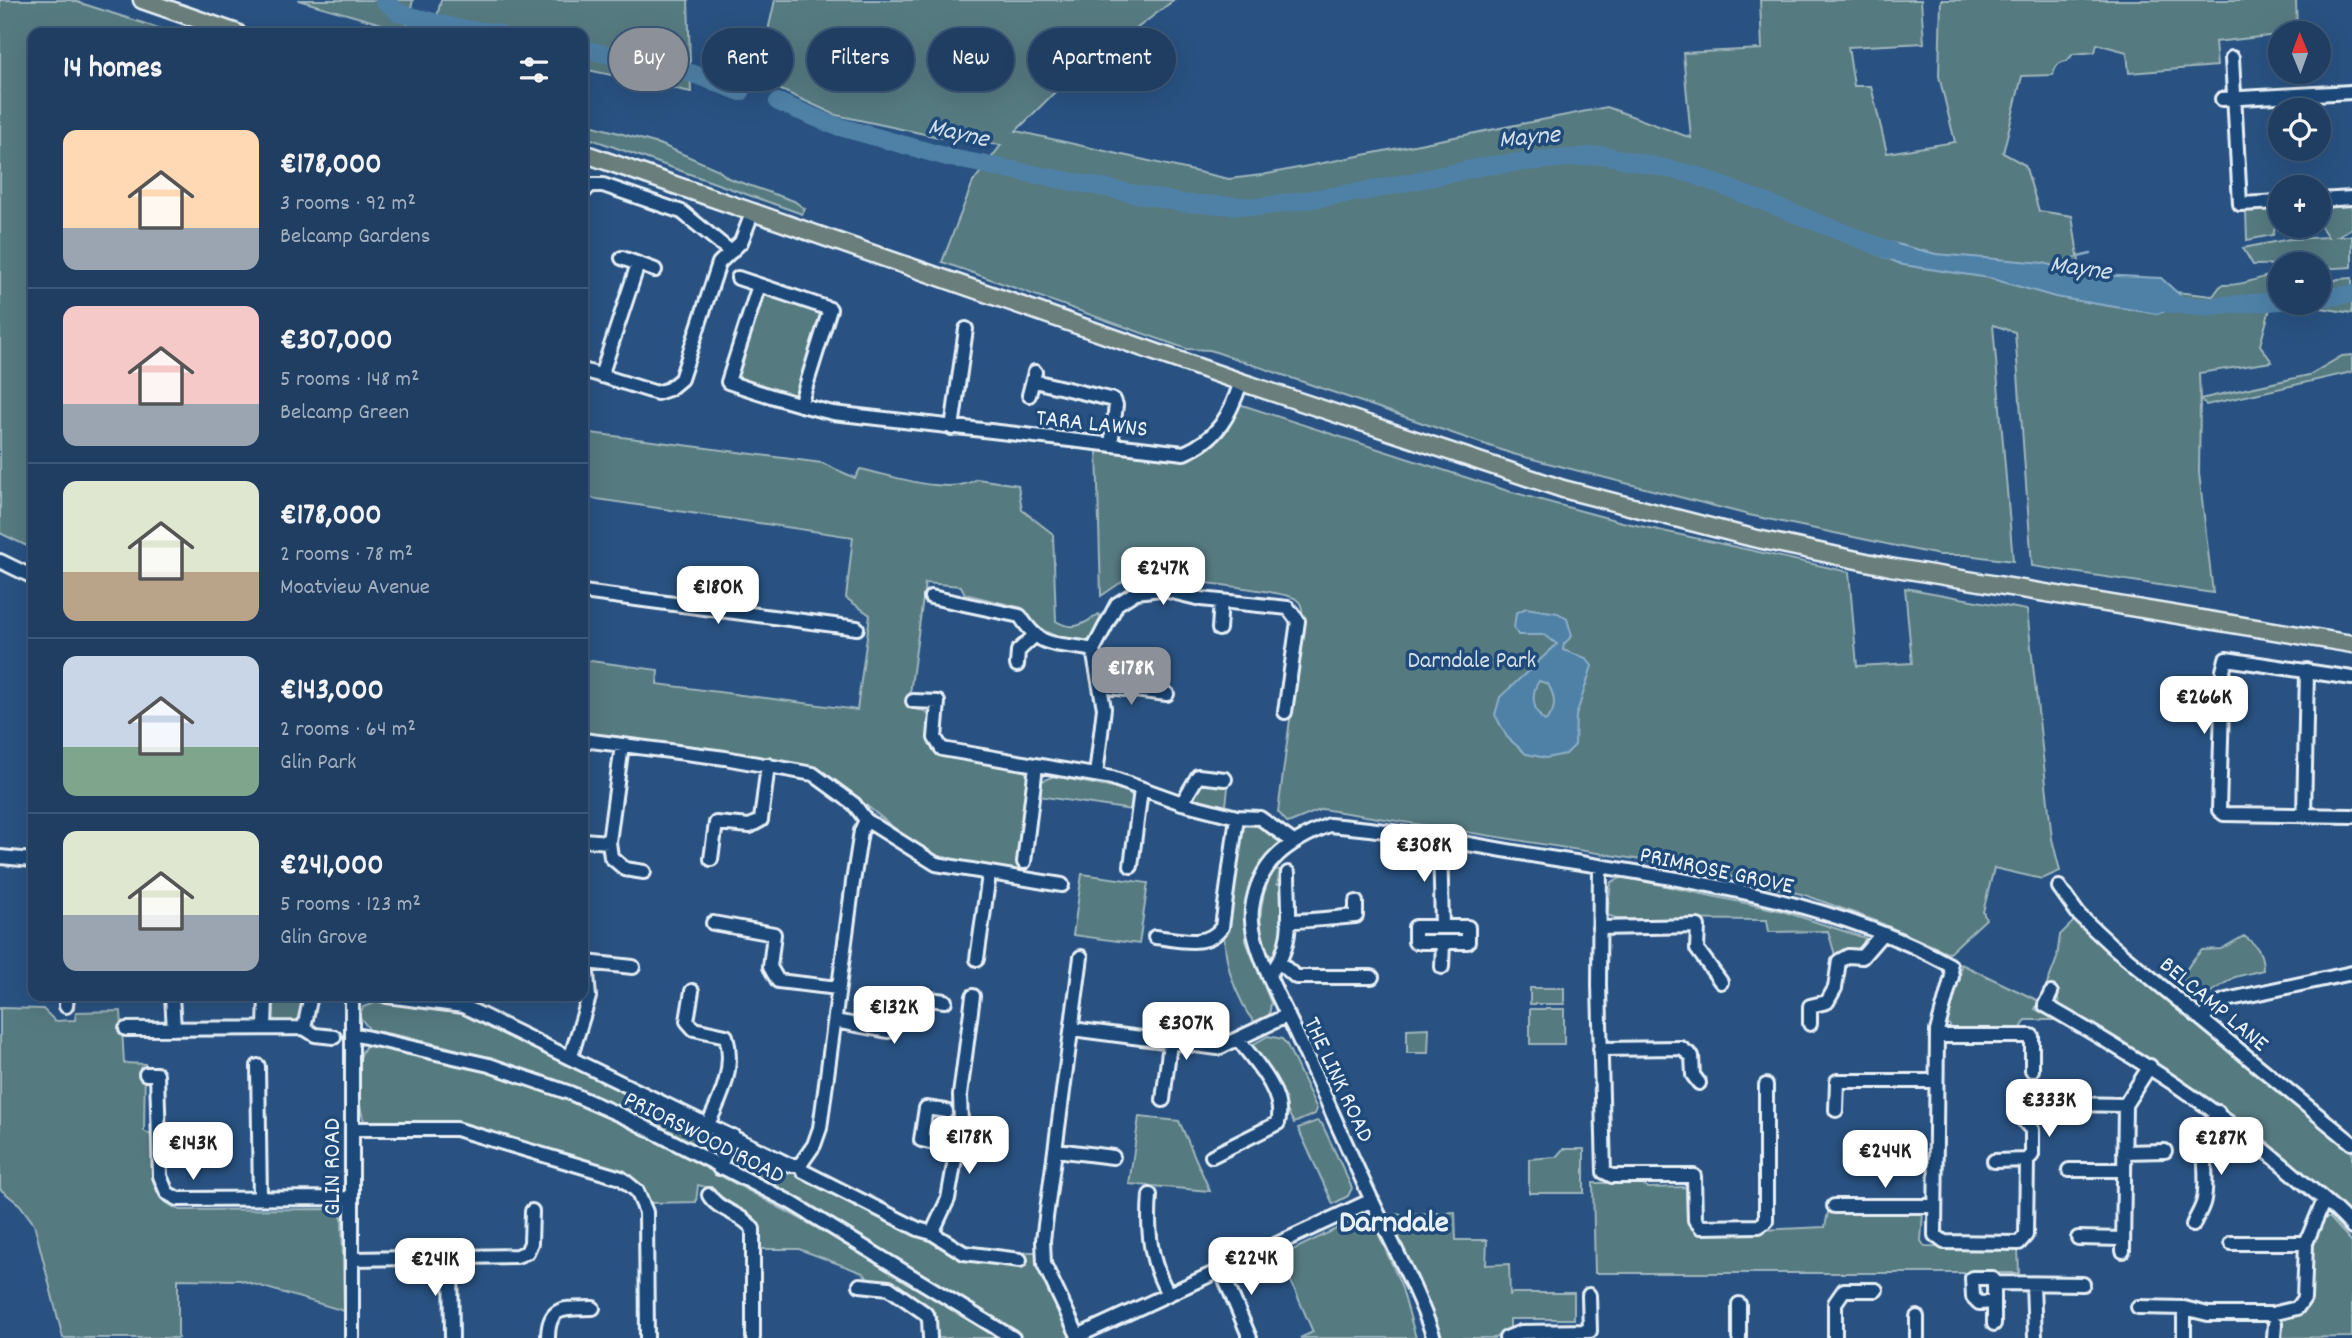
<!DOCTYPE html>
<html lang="en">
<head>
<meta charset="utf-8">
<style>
	:root { --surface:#1f3e62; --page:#274568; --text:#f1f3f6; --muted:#a1aebe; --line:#3c5777; --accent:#8c9099 }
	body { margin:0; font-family:Dekko,sans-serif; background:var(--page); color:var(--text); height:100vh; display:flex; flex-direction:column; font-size:26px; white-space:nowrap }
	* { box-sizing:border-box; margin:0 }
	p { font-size:23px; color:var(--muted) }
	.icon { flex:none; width:38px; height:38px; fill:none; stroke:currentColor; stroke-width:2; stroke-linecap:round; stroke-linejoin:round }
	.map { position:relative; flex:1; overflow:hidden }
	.drawer { position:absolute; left:28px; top:28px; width:560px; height:973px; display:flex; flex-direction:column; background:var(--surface); border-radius:14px; box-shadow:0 7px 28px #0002,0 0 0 2px var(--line) }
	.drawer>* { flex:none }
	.banner { position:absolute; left:609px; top:28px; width:665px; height:63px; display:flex; gap:14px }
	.needle { width:46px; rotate:359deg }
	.controls { position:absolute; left:2268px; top:21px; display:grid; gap:14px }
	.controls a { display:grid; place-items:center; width:63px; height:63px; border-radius:50%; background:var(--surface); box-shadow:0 7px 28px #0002,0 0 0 2px var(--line); font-size:35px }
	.price { position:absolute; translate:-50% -60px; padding:0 16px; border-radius:14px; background:#fff; color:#222; font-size:23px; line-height:46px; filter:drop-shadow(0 2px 4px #0008) }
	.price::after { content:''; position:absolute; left:50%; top:42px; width:21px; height:16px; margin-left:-10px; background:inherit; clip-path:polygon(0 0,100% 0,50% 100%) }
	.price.current { background:var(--accent); color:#fff }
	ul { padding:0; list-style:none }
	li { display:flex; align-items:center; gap:21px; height:175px; padding:0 35px }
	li+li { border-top:2px solid var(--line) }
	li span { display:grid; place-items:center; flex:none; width:196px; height:140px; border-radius:14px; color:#555 }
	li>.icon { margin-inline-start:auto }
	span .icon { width:84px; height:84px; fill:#fffc; stroke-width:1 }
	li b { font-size:30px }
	h2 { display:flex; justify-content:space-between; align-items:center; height:84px; padding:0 35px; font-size:30px }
	.pill { padding:0 24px; border-radius:32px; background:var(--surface); box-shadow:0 7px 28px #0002,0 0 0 2px var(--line); font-size:24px; line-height:63px }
	.pill.current { background:var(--accent); color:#fff }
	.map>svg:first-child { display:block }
	.green { fill:#557a80; stroke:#9eb6bc; stroke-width:2 }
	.water { fill:#5081a7; stroke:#8daec7; stroke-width:2; fill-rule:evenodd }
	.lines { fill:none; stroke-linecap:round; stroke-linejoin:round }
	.stream { stroke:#8daec7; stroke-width:2.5 }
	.river { stroke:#5081a7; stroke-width:18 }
	.minor-casing { stroke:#e8f1f8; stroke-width:18 }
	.major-casing { stroke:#e8f1f8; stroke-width:21 }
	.minor { stroke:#1f4a7a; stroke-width:12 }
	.major { stroke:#6a7f7c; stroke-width:16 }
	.labels { text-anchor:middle; stroke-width:7; stroke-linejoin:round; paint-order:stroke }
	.street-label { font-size:24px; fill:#e8f1f8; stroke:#1f4a7a }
	.park-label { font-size:24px; fill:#d2dfe6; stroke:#1f4a7a }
	.water-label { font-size:26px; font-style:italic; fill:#d1e0ec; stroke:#1f4a7a }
	.district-label { font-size:32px; font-weight:bold; fill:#e8f1f8; stroke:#1f4a7a }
</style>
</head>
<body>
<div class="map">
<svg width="2352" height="1338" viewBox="0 0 2352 1338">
	<rect width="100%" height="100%" fill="#295282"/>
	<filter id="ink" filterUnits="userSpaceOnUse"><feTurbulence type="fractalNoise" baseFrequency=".0143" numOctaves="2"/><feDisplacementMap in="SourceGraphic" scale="14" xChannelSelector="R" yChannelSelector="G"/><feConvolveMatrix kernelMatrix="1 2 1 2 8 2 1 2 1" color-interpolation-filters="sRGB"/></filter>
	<g filter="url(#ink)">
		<path class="green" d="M0 0H71L174 33H33V549L0 533Z
			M298 0H413L406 31Z
			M441 0H688L691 92 583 69V33H433Z
			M775 0H1174L1061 86 1016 131 1229 179 1262 175 1607 107 1691 138 1683 53 1762 49 1760 0H1921L1924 43 1848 47 1854 86H1871L1887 153 1955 142 1939 76 1941 0H2296L2297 33 2215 42 2217 66 2129 73 2127 52 2097 44 2095 52 2073 54 2067 61C2058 62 2055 67 2053 75L2022 76 2003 153 2025 165 2039 211 2072 216 2082 282 2213 296 2221 285C2243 286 2257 278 2279 273L2280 303H2319V287L2338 279 2352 278V313L2315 307 2270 309 2260 345 2272 362 2199 373 2200 399 2309 375 2342 356 2352 355V372L2206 405 2200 399 2199 473 2213 593 2032 566 2015 332 1993 325 2013 561 1966 555H1939L1749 515 1513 454 1210 350 1187 349 942 262 973 182 1001 145 943 138 836 115 757 79Z
			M583 123 662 145 717 169 728 178 794 201 805 209 802 214 583 136Z
			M2352 204V228L2338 236H2352V267L2319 269V264L2253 265 2243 248 2290 239 2328 237 2319 224V206Z
			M2280 207 2283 232 2275 228 2273 235 2247 240 2246 210Z
			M759 287 828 311 800 405 730 378Z
			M1239 404 1508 491 1622 522 1849 572 1857 666 1912 663 1905 588 2027 610 2052 839 2060 871 2042 879 1994 868 1983 912 1986 919 1949 953 1876 921 1805 895 1698 869 1322 809 1288 823 1278 812 1303 619C1302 611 1303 604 1296 599 1284 590 1168 579 1144 576L1126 579 1101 596 1097 449C1161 455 1211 479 1239 404Z
			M583 432 822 463 855 478 860 469C891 475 950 497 977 479L1018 485 1022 510 1053 534 1056 621C1073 632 1084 624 1099 614L1102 622 1089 643 1053 635 1039 628 1022 608 965 594 961 586 925 583 908 708 925 711 932 719 931 747 940 754 1024 770 1030 779 1019 864 1022 869 1017 872 951 863 928 855 835 780 809 766 680 747 583 740V660L658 670 657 684 857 710 870 615 846 598 853 537 583 497Z
			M1054 776 1127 791 1132 796V810L1038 796 1042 781Z
			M1198 776 1229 779 1225 814 1182 803Z
			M1237 817 1260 818 1292 841 1254 874 1245 907 1246 941 1271 1003 1269 1017 1256 1023C1247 1016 1244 1006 1239 996 1211 939 1229 877 1237 817Z
			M1274 869 1280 870 1277 884H1284L1280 955 1274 956 1265 952C1257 923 1259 896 1274 869Z
			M1082 874 1148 883 1139 944 1073 935Z
			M1623 877 1782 911 1865 938 1861 949 1848 948 1835 955 1828 931 1769 932 1767 920 1619 919 1607 915 1611 882Z
			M2076 919 2352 1151V1216L2289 1161 2143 1054 2060 1007 2057 995 2045 990 2057 958 2060 935Z
			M2244 936C2257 945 2263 953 2263 970L2235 977 2200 999 2188 1000C2176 981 2187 965 2202 950L2221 949Z
			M1961 964 2039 1001 2035 1009 2057 1020H2026L2021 1028 1952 1029 1944 1017 1957 980H1960Z
			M1530 988H1564V1004H1530Z
			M274 996H310L305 1017 298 1023 273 1021Z
			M378 1002 472 1015 723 1139 715 1157C605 1098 494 1051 370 1030L359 1016 363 1007Z
			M0 1008 43 1009 55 1021 75 1020 76 1012 121 1011 124 1063 145 1064 144 1131 151 1135C153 1167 145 1197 180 1210L335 1209 342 1217 344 1311 240 1280 178 1279V1338H63L34 1224 20 1205 0 1189Z
			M1530 1009H1564V1044H1530Z
			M1429 1028 1428 1053H1407V1029Z
			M1268 1036 1282 1039 1287 1045 1317 1109 1315 1114 1294 1123 1250 1046Z
			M366 1046 393 1048 461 1063 602 1112 825 1232 1001 1338H934L933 1311 889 1284 872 1282 863 1273 799 1249H759C751 1191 734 1221 714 1189L698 1185 696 1202 648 1203 642 1188 464 1125 415 1122 370 1124 364 1121C358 1103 353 1061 366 1046Z
			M1139 1117 1179 1121 1210 1191 1129 1184Z
			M1317 1121 1322 1124 1352 1188 1348 1196 1333 1204 1298 1128Z
			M735 1137 947 1244 1021 1261 1026 1252H1045L1072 1338H1014L722 1168Z
			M1563 1149H1584V1193H1529V1159L1556 1157Z
			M1593 1183H1642L1648 1188 1686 1187 1687 1220 1699 1233 1825 1227 1829 1207 1923 1212 1921 1241 1925 1247 2018 1248 2019 1273H1595Z
			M1455 1212 1456 1240H1487L1486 1265 1509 1264 1510 1297 1511 1293H1574V1319H1510V1328L1495 1338H1442L1389 1215Z
			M1361 1217 1373 1221 1401 1285 1416 1338H1300L1313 1332 1280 1256Z
			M2324 1218H2330L2352 1242V1337L2276 1338 2277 1320 2290 1317 2309 1304 2311 1246Z"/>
		<path class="water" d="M1877 239 1936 254 2044 263 2079 274 2161 278 2180 295 2182 305 2157 314 2055 297 1989 278 1903 265 1874 253 1870 243Z
			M1526 608 1558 613 1567 619 1572 636 1564 644 1563 650 1586 658 1592 666 1576 716 1575 745 1566 754 1546 758 1526 754 1507 737 1495 715 1500 697 1557 644 1544 635H1518L1514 628 1516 613ZM1539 681 1548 684C1555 696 1558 711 1545 721 1533 712 1530 694 1539 681Z"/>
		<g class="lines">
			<path class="stream" d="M2062 272 2065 260 2091 254"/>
			<path class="river" d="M384 0 399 13 457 28 498 33
				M583 49 691 73 741 92
				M778 102 833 125 951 158 1182 203 1260 207 1372 190 1490 165 1603 155 1692 174 1891 251
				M2319 298 2352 294
				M2158 302 2199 307 2280 301"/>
			<defs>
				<path id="minor" d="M2232 58 2240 204 2280 202
					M2222 99 2352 92
					M583 193 591 185H603L682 212 731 252
					M2319 200 2352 198
					M622 258 655 270
					M738 278 759 285
					M583 370 657 393 669 389 681 379 719 263 741 242 753 211
					M601 376 638 264
					M1034 381 1114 400 1116 405 1111 445
					M1029 395 1035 372
					M800 405 830 309 759 285 728 382C763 394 798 405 833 413L1184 453C1218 439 1230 415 1241 382
					M952 428 966 329
					M0 561 33 577
					M583 592 857 628
					M931 597 1020 616C1043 652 1055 641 1093 650
					M1219 629 1221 601
					M1017 665 1018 651 1033 637
					M2352 678 2226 659 2223 671 2219 810 2224 814 2352 816
					M1101 686 1167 694
					M913 701 938 702 935 738 942 749 1112 778 1182 803 1237 817 1260 818 1292 841
					M583 740 725 758 813 774 854 804 866 820 936 864 1062 885
					M622 745 609 842 611 857 625 869 644 872
					M1096 775 1104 708 1093 650 1117 604 1136 592 1160 589 1201 599 1288 608 1298 621 1285 712
					M1182 803 1198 776 1225 779
					M2304 816 2307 670
					M583 840 609 842
					M1440 841 1442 927
					M0 857 33 860
					M711 859 716 823 750 826 761 820 768 765
					M1024 862 1036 766
					M1131 866 1141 790
					M1600 866 1599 985 1604 1172 1612 1176H1694L1695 1220 1701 1227 1759 1226 1766 1221V1085
					M2059 887 2079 915 2111 945 2352 1143
					M1288 921C1312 921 1332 918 1356 916V902
					M713 923 774 934 770 967 778 981 838 988
					M1415 927H1468V942H1415Z
					M1599 928 1698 926 1697 949 1721 982
					M1155 937C1178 939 1207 949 1222 927L1237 817
					M977 959 989 875
					M1280 963 1296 977H1372
					M1442 967 1443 942
					M1270 973C1296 946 1288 908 1288 873
					M692 991 687 1021 694 1029 726 1036C735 1067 722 1096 708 1124
					M2051 993 2045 1005C2134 1056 2219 1109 2297 1177 2315 1193 2337 1208 2352 1227
					M172 996 174 1029
					M352 996V1338
					M387 996 463 1006 790 1165H800
					M66 1006 67 996
					M2202 1020 2213 1006 2226 1000 2352 973
					M835 1021 888 1031 900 1020 906 996 945 1001
					M1810 1024V1006L1827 1002 1835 988 1839 961 1848 956 1862 957 1881 935
					M265 1028 266 996
					M304 1028 310 1000
					M126 1029 304 1028 315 1035 334 1037
					M1072 1029 1218 1048 1288 1015
					M352 1034 489 1065 570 1093 627 1118 792 1203 1013 1338
					M1937 1036H2032V1070
					M1600 1049 1681 1048 1692 1056 1693 1075 1699 1083
					M571 1056 589 997 586 962 633 967
					M258 1066 260 1198
					M146 1074H157L160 1176 167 1193 178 1199 352 1198
					M1163 1100 1170 1043
					M2069 1104 2125 1105
					M1836 1110 1837 1081H1936
					M352 1129H456L621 1178 637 1191 646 1212 647 1338
					M957 1148 961 1123 960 1095 973 996
					M1056 1150 1113 1157
					M2124 1152 2165 1151
					M1212 1156 1278 1123C1286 1093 1254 1061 1238 1039
					M1994 1161 2027 1160
					M800 1165 814 1145 820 1128 853 882 861 831 866 820
					M800 1165 803 1171 918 1229 932 1233 964 1253 1020 1260
					M719 1168 733 1136
					M2069 1170H2124
					M709 1195C718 1211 742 1213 753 1229V1338
					M1150 1195C1147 1232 1150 1261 1168 1294
					M1834 1206H1935
					M2193 1225C2196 1217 2203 1208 2204 1199 2210 1166 2195 1143 2218 1112
					M932 1233 948 1199 957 1148 921 1140 926 1108 946 1111
					M2078 1238 2123 1239
					M2231 1243H2306
					M2123 1251 2125 1105 2150 1066
					M451 1257 452 1338
					M354 1259 517 1256 527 1252 531 1243 532 1211
					M1221 1270 1250 1338
					M1994 1283 1992 1278H1972L1973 1297 1979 1303 1994 1302
					M2033 1284 2035 1338
					M860 1285 889 1288 925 1313 929 1319 930 1338
					M1739 1304V1338
					M2138 1307 2184 1308 2208 1314H2272L2297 1308 2304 1298 2306 1243 2324 1200
					M2184 1308V1338
					M1994 1324V1283L2083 1284
					M1078 1336 1372 1200
					M548 1338C548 1304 566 1309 593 1308
					M1079 1338 1044 1264 1043 1240 1081 957
					M1434 1338C1418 1292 1396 1251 1375 1207 1348 1150 1323 1091 1296 1033 1282 1003 1248 942 1252 909 1258 861 1288 842 1329 825 1405 831 1481 847 1556 859 1685 880 1834 900 1950 965L1952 976 1937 1031 1935 1235 1944 1242 2019 1243 2026 1235 2027 1160 2032 1155V1130L2025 1122V1105
					M1506 1338 1521 1332 1590 1331 1589 1295
					M1835 1338V1303L1844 1290H1876
					M1917 1338V1317
					M2274 1338 2275 1324"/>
				<path id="major" d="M142 0 237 33
					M583 153 1241 382 1563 489 1753 538 1890 567 2352 644"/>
			</defs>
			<use href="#minor" class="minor-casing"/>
			<use href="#major" class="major-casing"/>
			<use href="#minor" class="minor"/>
			<use href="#major" class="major"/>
		</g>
	</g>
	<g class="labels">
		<g class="street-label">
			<text transform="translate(1092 422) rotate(6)" y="8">TARA LAWNS</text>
			<text transform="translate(1717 869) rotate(12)" y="8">PRIMROSE GROVE</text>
			<text transform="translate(2215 1003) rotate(40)" y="8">BELCAMP LANE</text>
			<text transform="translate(1340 1079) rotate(65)" y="8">THE LINK ROAD</text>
			<text transform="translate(705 1136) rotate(27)" y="8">PRIORSWOOD ROAD</text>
			<text transform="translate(331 1167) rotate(-90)" y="8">GLIN ROAD</text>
		</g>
		<g class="park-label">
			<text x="1472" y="667">Darndale Park</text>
		</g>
		<g class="water-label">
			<text transform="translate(959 131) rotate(13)" y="9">Mayne</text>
			<text transform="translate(1529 135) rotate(-5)" y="9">Mayne</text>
			<text transform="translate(2081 266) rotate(8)" y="9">Mayne</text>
		</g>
		<g class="district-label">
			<text x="1394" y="1231">Darndale</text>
		</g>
	</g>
</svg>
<div class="controls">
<a><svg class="needle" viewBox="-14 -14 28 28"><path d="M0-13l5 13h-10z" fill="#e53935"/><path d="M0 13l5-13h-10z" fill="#a1aebe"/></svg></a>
<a><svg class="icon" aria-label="locate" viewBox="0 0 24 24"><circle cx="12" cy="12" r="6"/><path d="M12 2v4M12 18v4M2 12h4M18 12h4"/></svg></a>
<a>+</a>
<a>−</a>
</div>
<b class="price" style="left:1163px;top:607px">€247K</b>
<b class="price" style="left:718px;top:626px">€180K</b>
<b class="price current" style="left:1131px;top:707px">€178K</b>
<b class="price" style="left:2204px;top:736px">€266K</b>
<b class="price" style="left:1424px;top:884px">€308K</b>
<b class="price" style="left:894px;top:1046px">€132K</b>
<b class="price" style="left:1186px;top:1062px">€307K</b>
<b class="price" style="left:2049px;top:1139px">€333K</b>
<b class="price" style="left:969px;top:1176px">€178K</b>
<b class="price" style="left:2221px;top:1177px">€287K</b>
<b class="price" style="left:193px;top:1182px">€143K</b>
<b class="price" style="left:1885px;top:1190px">€244K</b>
<b class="price" style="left:1251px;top:1297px">€224K</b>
<b class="price" style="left:435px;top:1298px">€241K</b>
<div class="banner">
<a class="pill current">Buy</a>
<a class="pill">Rent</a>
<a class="pill">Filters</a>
<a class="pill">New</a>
<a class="pill">Apartment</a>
</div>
<section class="drawer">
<h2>14 homes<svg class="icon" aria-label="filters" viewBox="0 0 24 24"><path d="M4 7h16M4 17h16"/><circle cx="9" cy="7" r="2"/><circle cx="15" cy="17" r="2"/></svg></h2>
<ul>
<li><span style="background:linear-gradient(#ffd9b3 70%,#9aa5b1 0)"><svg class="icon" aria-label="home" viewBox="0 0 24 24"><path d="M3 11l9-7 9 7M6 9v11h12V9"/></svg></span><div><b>€178,000</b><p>3 rooms · 92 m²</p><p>Belcamp Gardens</p></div></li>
<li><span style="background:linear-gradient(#f6c9c9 70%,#9aa5b1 0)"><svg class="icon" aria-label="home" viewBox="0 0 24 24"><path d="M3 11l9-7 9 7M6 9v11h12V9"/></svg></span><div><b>€307,000</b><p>5 rooms · 148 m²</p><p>Belcamp Green</p></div></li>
<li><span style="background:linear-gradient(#dfe7d0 65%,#b9a48a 0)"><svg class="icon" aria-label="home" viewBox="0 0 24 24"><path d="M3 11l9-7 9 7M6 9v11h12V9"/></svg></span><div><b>€178,000</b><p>2 rooms · 78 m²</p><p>Moatview Avenue</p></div></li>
<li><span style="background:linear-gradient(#c9d6e8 65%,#7fa58c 0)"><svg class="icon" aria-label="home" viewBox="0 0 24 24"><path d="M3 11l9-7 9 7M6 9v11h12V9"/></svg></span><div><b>€143,000</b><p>2 rooms · 64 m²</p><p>Glin Park</p></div></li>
<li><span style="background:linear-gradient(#dfe7d0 60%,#9aa5b1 0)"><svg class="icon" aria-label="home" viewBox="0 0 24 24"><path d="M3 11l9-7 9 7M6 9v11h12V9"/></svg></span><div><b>€241,000</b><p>5 rooms · 123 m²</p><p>Glin Grove</p></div></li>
</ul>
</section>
</div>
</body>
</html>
